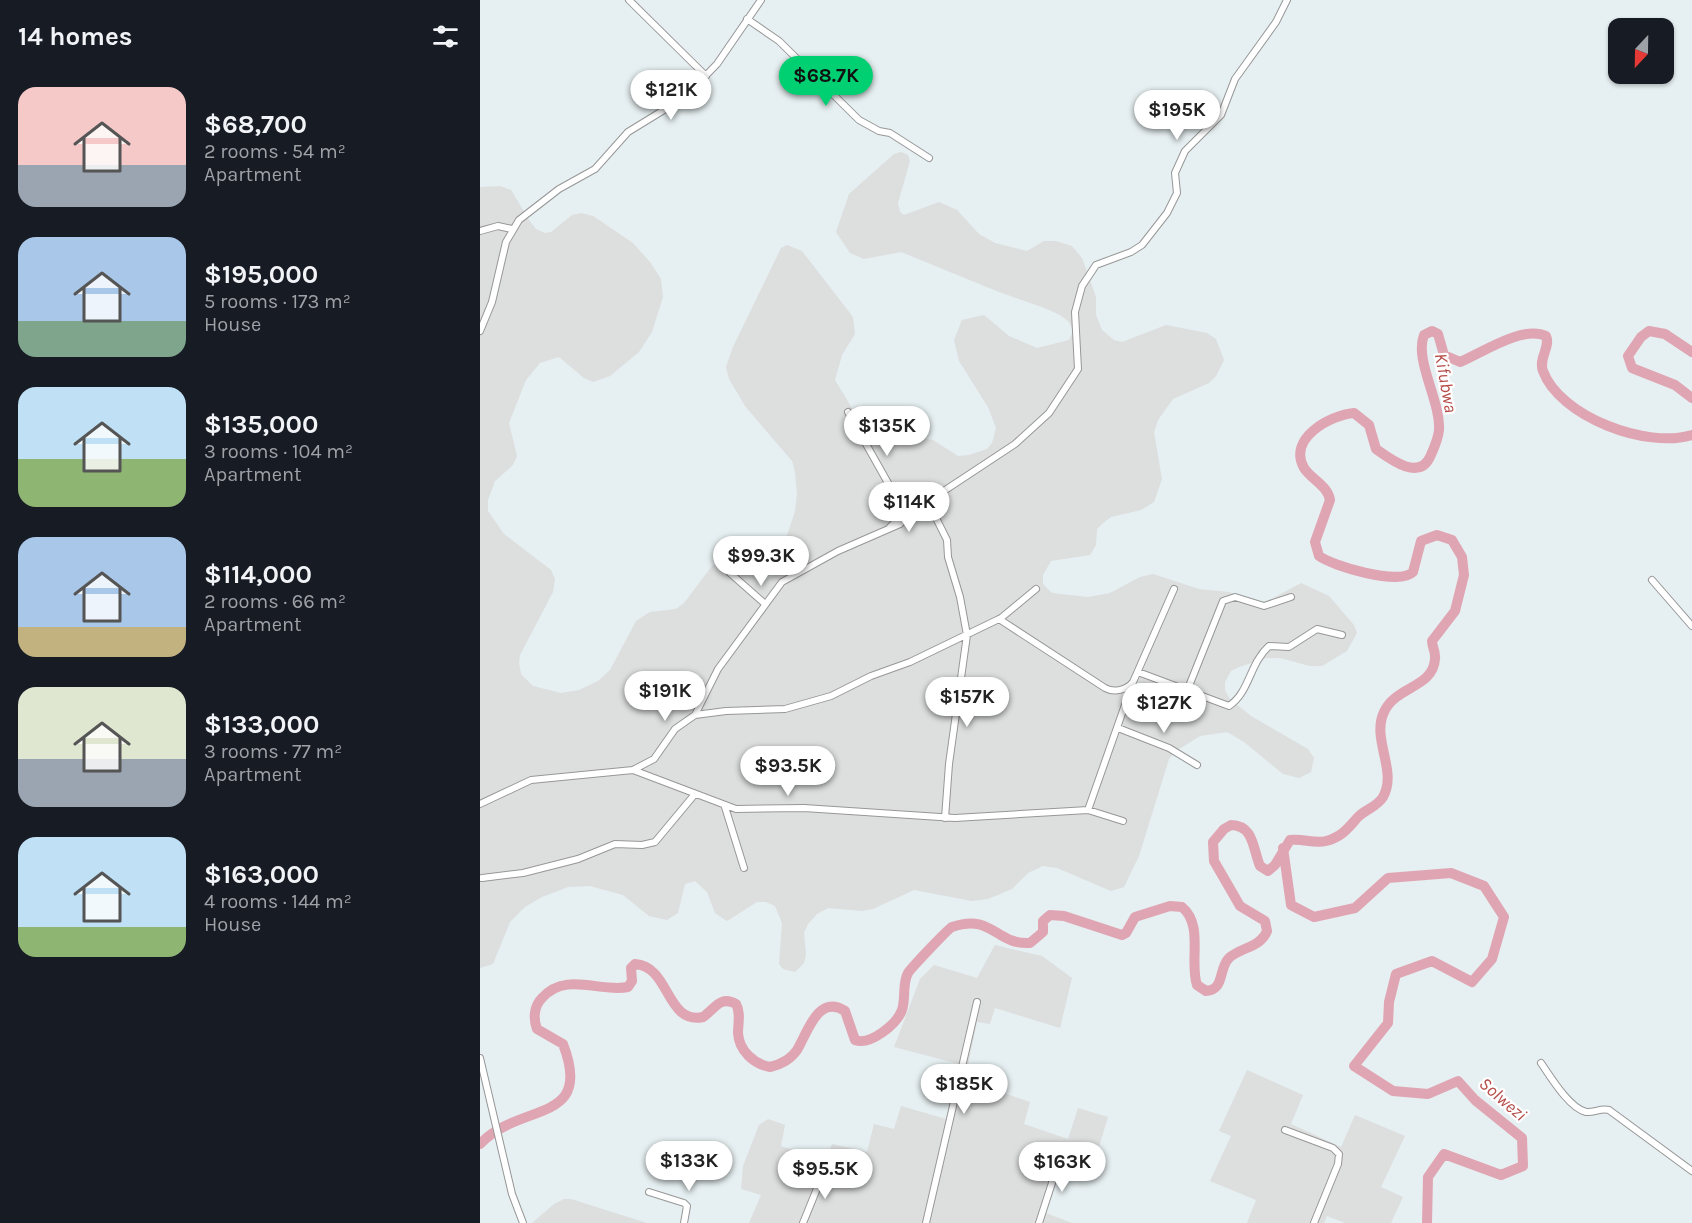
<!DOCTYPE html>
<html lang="en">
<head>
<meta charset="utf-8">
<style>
	:root { --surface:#171b24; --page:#242831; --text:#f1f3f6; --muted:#9ea1a6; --accent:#00d071 }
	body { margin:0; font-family:Karla,sans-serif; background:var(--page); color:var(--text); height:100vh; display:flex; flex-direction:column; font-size:22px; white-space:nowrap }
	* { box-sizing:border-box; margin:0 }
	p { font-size:20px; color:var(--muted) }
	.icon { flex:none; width:33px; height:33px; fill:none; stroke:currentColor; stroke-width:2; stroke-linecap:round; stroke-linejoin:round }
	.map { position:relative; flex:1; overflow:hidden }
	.panel { display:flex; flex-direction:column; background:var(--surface); width:480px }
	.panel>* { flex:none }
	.needle { width:39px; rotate:202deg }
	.buttons { position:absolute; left:1128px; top:18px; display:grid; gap:12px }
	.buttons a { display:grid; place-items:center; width:66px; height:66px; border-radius:12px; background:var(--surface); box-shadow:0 2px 4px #0004; font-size:30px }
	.price { position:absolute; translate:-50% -51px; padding:0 14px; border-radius:21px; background:#fff; color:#222; font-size:20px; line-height:39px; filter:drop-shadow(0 2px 3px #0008) }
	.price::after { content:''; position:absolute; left:50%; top:36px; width:18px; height:14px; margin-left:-9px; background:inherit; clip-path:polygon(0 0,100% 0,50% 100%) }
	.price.selected { background:var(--accent); color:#111 }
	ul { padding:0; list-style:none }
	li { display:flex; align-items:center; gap:18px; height:150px; padding:0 18px }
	li span { display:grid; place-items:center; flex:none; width:168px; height:120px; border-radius:18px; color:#555 }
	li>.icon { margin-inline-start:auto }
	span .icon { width:72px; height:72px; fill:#fffc; stroke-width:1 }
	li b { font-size:26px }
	h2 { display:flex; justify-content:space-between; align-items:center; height:72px; padding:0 18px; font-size:26px }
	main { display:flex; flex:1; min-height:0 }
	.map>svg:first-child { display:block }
	.residential { fill:#dddede }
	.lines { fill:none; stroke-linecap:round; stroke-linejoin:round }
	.river { stroke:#e0a5b3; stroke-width:10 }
	.street-casing { stroke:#979797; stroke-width:8 }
	.street { stroke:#fff; stroke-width:6 }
	.labels { text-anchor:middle; stroke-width:4.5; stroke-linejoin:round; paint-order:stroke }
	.water-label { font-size:18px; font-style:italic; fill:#b54c48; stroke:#fff }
</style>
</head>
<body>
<main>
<section class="panel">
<h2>14 homes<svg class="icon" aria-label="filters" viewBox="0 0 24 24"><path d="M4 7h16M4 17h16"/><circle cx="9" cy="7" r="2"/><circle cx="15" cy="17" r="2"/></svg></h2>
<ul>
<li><span style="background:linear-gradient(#f6c9c9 65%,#9aa5b1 0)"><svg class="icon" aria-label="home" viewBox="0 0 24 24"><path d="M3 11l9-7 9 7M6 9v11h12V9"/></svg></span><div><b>$68,700</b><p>2 rooms · 54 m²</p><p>Apartment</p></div></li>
<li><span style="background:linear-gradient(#a9c7e8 70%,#7fa58c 0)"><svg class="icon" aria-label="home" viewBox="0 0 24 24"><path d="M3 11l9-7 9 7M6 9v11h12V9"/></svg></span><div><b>$195,000</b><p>5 rooms · 173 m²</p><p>House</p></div></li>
<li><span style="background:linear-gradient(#bfe0f5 60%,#8fb573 0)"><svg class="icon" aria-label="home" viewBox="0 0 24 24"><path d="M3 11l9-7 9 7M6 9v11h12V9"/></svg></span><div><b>$135,000</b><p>3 rooms · 104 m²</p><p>Apartment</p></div></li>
<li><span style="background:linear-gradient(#a9c7e8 75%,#c2b280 0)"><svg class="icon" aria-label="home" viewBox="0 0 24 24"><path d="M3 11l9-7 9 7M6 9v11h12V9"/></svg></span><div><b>$114,000</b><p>2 rooms · 66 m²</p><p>Apartment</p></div></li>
<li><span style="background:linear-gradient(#dfe7d0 60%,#9aa5b1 0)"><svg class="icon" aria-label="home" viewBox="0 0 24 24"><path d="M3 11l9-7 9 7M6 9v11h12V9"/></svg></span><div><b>$133,000</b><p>3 rooms · 77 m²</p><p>Apartment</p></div></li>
<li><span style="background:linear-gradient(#bfe0f5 75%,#8fb573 0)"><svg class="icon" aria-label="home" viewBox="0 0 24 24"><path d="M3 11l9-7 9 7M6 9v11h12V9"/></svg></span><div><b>$163,000</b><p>4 rooms · 144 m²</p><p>House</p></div></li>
</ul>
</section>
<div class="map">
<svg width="1212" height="1223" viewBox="0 0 1212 1223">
	<rect width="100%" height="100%" fill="#e6eff1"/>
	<path class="residential" d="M421 152 428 155 430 161 418 203 420 212 424 215 459 202 477 210 499 234 515 243 547 251 564 241H576L592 246 602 258 616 297V315L622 330 634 340 642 342 686 325 727 333 736 339 744 360 736 376 729 383 693 399 678 420 674 432 682 479 674 502 661 510 631 517 623 523 617 529 616 545 610 555 571 561 563 575V584L572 593 608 597 630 593 660 577 673 574 719 589 749 592 782 604 821 583 849 596 874 625 877 633 867 651 842 666H830L800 658H787L759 667 751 671 745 682V690L750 699 771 716 828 749 834 758 831 772 819 778 803 774 764 742 747 732 720 736 696 751 689 759 659 856 644 887 631 891 577 868 563 866 548 873 532 889 508 899 492 901 434 890 393 909 382 911 348 908 337 914 328 924 324 933 326 955 324 963 315 972 303 969 299 964 302 923 295 906 286 902H277L247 921 235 913 227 892 215 881 205 884 198 913 187 920 169 916 143 895 110 886 88 887 62 897 45 907 30 922 13 964 0 968V187L20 186 31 190 49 220 56 229 65 233 71 232 92 215 101 213 113 216 153 243 170 262 181 279 183 297 172 332 159 352 130 376 113 382 104 378 79 357 60 363 46 380 29 423 37 456 33 465 15 481 8 500V511L24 534 71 570 75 579 73 592 40 655 39 662 41 674 53 686 81 693 99 690 118 681 130 670 156 621 170 612 196 609 204 603 232 566 240 562 283 580 292 577 297 567 315 511 317 494 315 472 312 461 265 406 249 379 246 367 253 347 301 248 307 245 322 251 373 317 375 334 362 355 355 380 372 408 393 424 413 433 453 440 478 456 489 455 507 449 512 443 516 428 508 407 479 361 474 340 482 320 504 315 529 336 557 348 589 340 593 331 589 322 580 315 562 307 519 292 421 252 384 259 370 253 356 232 369 194 414 154Z
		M515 945 562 956 592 978 580 1028 515 1008 510 1024 497 1022 485 1080 550 1102 544 1124 588 1139 598 1108 628 1117 617 1153 593 1146 586 1156 566 1213 592 1223H269L281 1195 261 1189 263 1166 279 1125 288 1119 305 1125 301 1146 346 1162 352 1144 387 1152 394 1124 414 1129 421 1106 466 1119 479 1064 414 1047 440 979 454 965 497 978Z
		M767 1070 823 1095 811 1124 861 1147 875 1115 925 1136 901 1187 923 1197 911 1223H865L847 1216 844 1223H767L776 1200 730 1181 751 1136 739 1131Z
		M84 1199H91L167 1223H52L74 1204Z"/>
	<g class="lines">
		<path class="river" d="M1212 352 1185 334 1169 331 1161 337 1148 356 1152 368 1195 385 1212 398
			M803 848 811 905 834 917 875 908 908 878 971 873 1004 886 1024 917 1012 959 992 982 952 961 916 974 909 1002 908 1023 874 1066 913 1091 948 1094 978 1081 995 1100 1042 1138 1043 1166 1021 1175 964 1154 948 1177 947 1223
			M0 1144C41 1101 114 1125 83 1044L57 1029C53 1018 54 1006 62 998 86 971 120 993 148 987L152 981 151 968 155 964C190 966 186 1025 223 1017 235 1009 240 995 256 1004 261 1013 258 1023 258 1033 259 1051 274 1064 290 1067 300 1065 311 1059 317 1050 327 1034 338 993 365 1011L375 1040C390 1046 417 1024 422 1010 426 998 422 984 428 973 431 968 469 928 472 927 513 913 515 945 550 943L563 932V921L570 915 584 916 642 935 646 933 655 917 690 906 702 907C724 925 709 962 717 985L726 991C745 990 738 969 749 958 761 947 780 948 787 931L785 921 760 906 734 861 733 842 744 829 751 825C774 825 773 850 780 866L788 871 795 865 810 840C822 838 834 844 846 841 862 837 868 828 878 817 886 809 897 807 903 797 918 771 891 739 904 712 916 686 953 688 955 659 956 652 952 647 952 641L975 611 984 575 982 557 972 540 957 535 941 541 933 572C919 586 853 566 839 556L835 542 850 500C848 486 831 479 824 468 807 438 851 415 874 413L889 425 896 449C910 459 939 481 950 457 954 448 958 440 959 430 961 402 934 360 944 335L952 331 958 334 964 355 980 362C1002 353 1042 325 1066 336 1071 347 1058 358 1063 371 1080 417 1167 449 1212 435"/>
		<defs>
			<path id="street" d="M149 0 226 76
				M267 19 299 41 379 120 399 131 410 133 449 158
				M0 231 18 226 32 229
				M0 331 12 302 26 242 39 220 79 189 115 169 148 132 205 97 237 64 281 0
				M368 412 408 483 429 514
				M447 500 467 540 468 557 480 597 487 635 469 764 465 818
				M410 527 422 515 429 514 535 444 569 413 598 369 595 312 602 286 616 265 651 252 662 245 687 213 697 193 695 173 705 151 741 115 755 79 796 22 807 0
				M250 573 284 603
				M1172 580 1212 626
				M519 619 625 688C634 693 647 690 653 682L694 589
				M658 672 749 706C770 692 769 664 789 646L809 647 837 629 862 635
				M707 691 743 601 755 597 784 606 811 597
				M215 715 238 669 302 582 358 551 420 524 429 514
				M638 728 689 748 717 765
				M153 770 256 809 324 808 475 818 608 810 643 821
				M0 804 51 780 153 770 174 759 195 729 215 715 246 711 305 709 351 696 391 676 430 662 521 618 556 589
				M245 807 264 868
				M608 810 652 685
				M2 878 43 873 98 859 135 844 162 845 175 842 215 794
				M0 1058 32 1194 43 1223
				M1061 1063C1070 1076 1089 1108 1106 1112 1114 1113 1120 1108 1129 1110L1212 1171
				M805 1130 853 1148 859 1154 858 1164 834 1223
				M169 1192 204 1203 207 1206 204 1223
				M323 1223 345 1169
				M446 1223 497 1002
				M559 1223 581 1155"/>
		</defs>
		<use href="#street" class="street-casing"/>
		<use href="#street" class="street"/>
	</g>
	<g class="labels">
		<g class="water-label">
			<text transform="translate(966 383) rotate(80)" y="6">Kifubwa</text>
			<text transform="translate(1023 1099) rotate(41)" y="6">Solwezi</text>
		</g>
	</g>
</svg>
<div class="buttons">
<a><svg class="needle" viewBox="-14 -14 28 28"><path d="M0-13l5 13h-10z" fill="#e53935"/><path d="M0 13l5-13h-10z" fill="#9ea1a6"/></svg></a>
</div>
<b class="price selected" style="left:346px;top:107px">$68.7K</b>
<b class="price" style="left:191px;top:121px">$121K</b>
<b class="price" style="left:697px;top:141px">$195K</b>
<b class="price" style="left:407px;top:457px">$135K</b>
<b class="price" style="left:429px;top:533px">$114K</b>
<b class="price" style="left:281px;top:587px">$99.3K</b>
<b class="price" style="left:185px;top:722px">$191K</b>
<b class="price" style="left:487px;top:728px">$157K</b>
<b class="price" style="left:684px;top:734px">$127K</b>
<b class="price" style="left:308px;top:797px">$93.5K</b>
<b class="price" style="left:484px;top:1115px">$185K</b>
<b class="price" style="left:209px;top:1192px">$133K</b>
<b class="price" style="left:582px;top:1193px">$163K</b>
<b class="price" style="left:345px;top:1200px">$95.5K</b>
</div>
</main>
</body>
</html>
